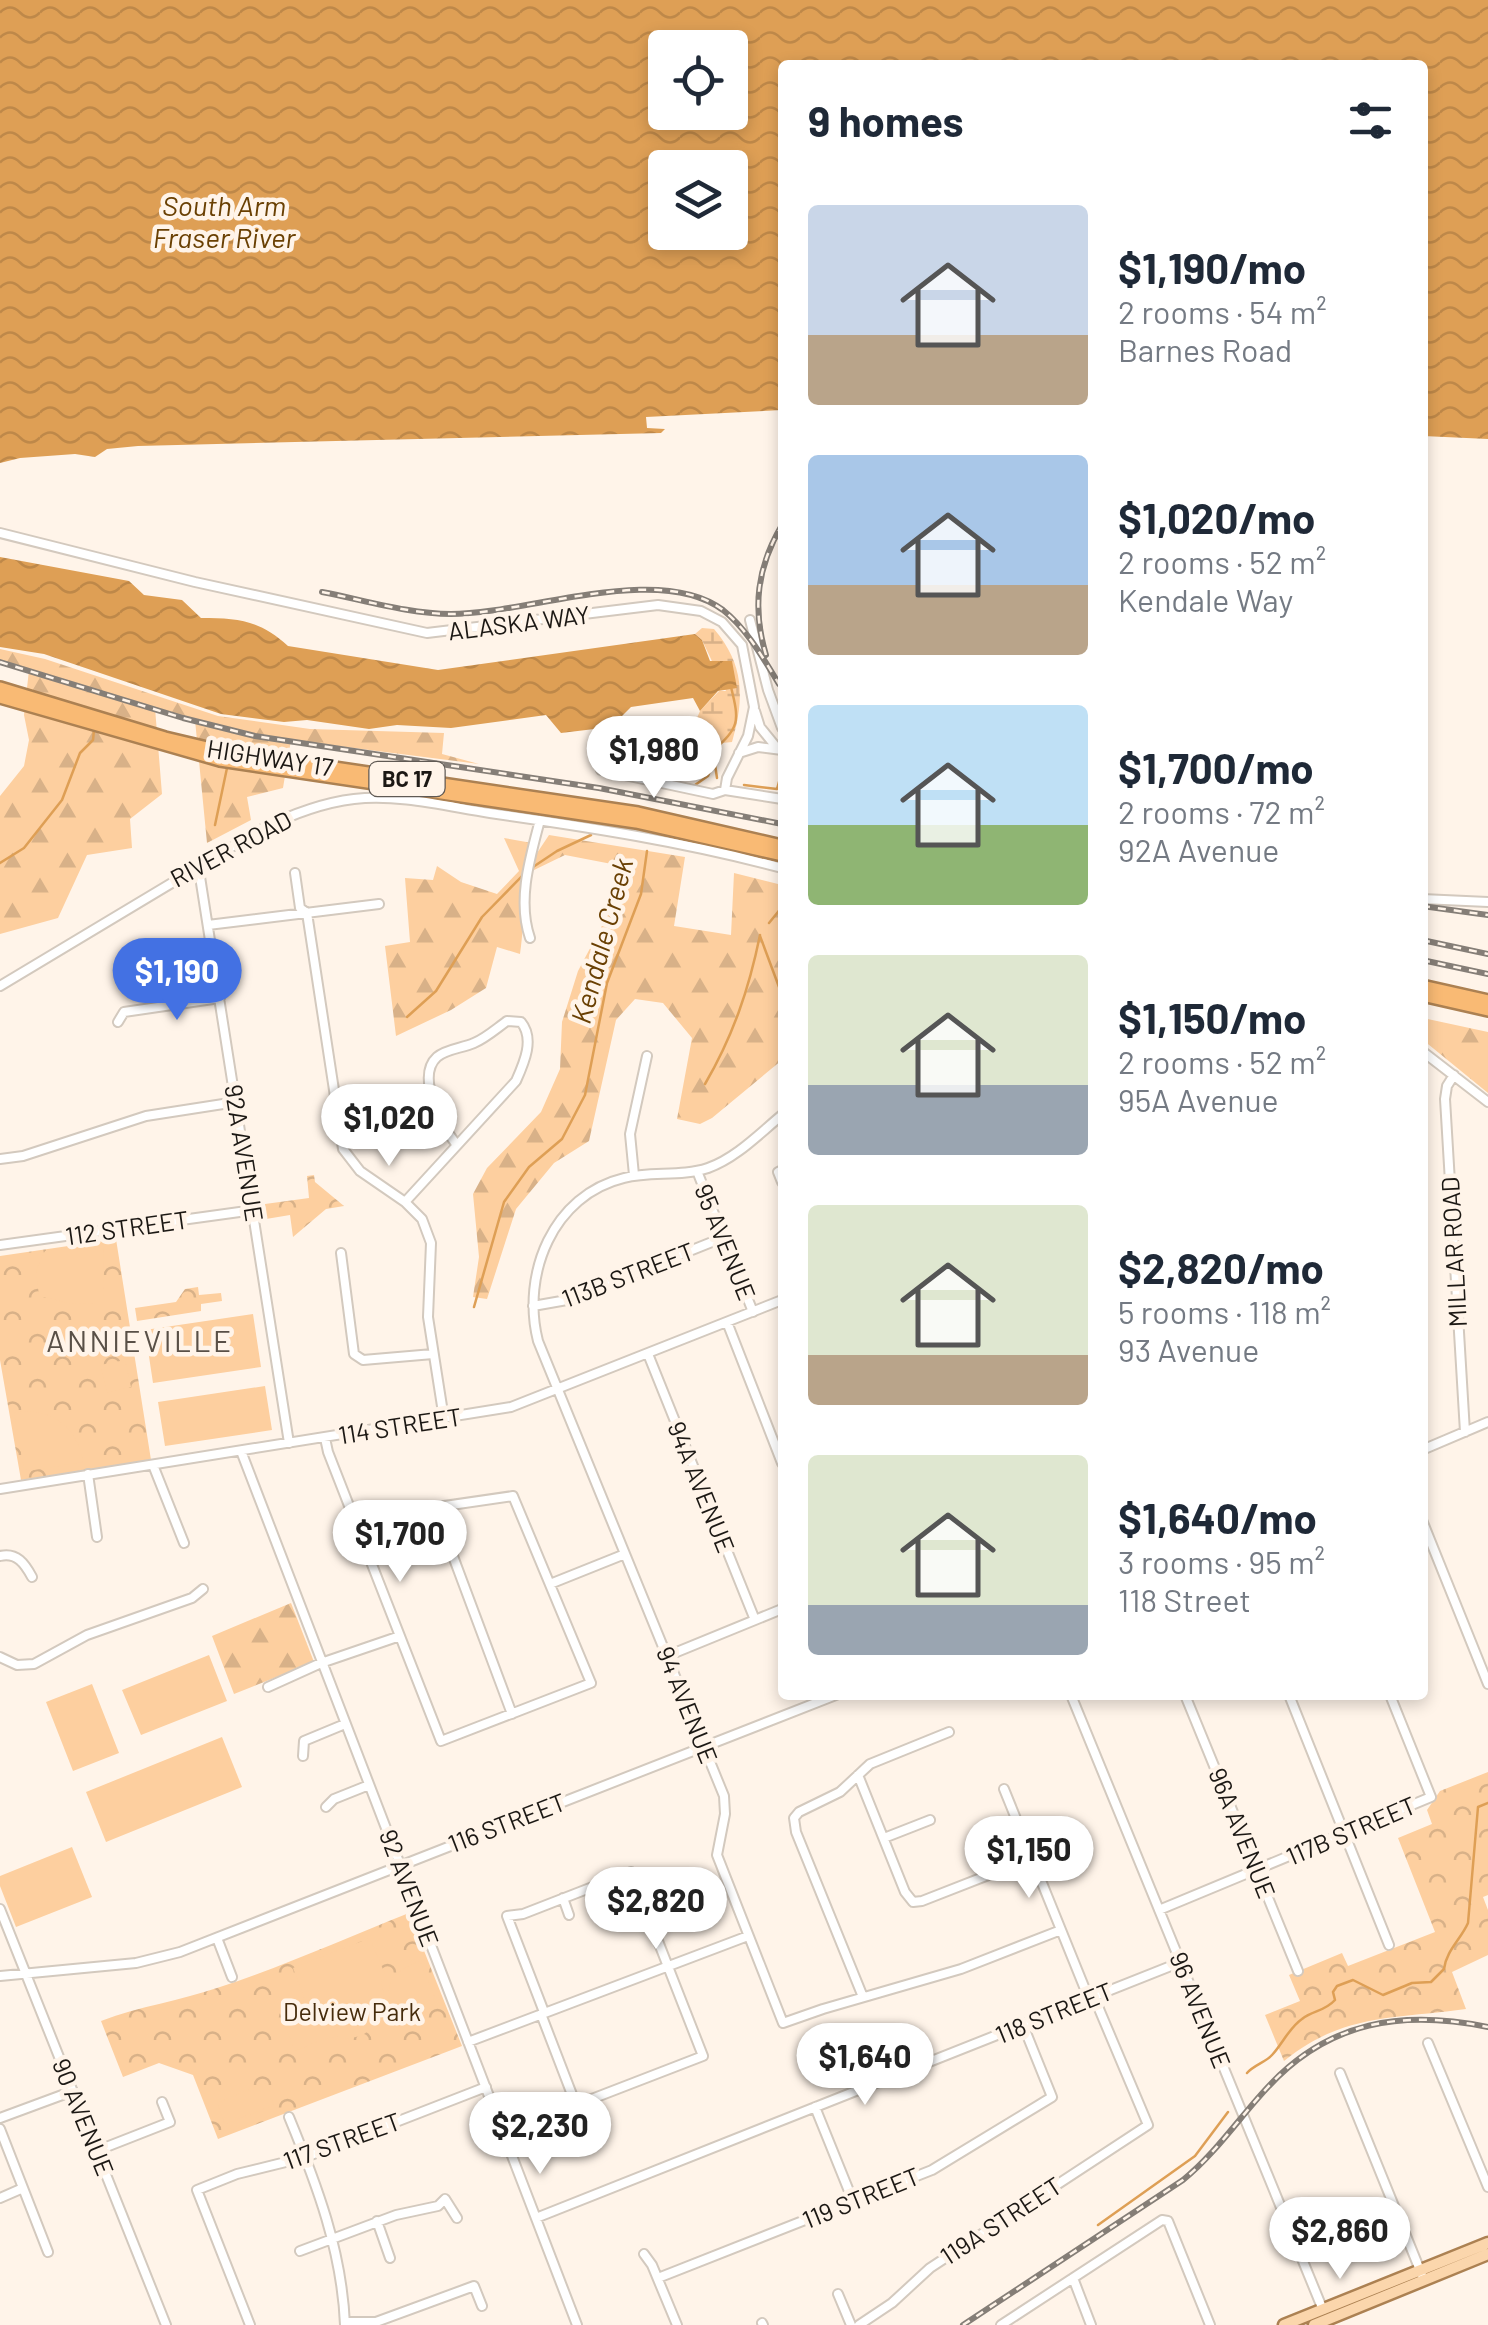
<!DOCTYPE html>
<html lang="en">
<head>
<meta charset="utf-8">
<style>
	:root { --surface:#fff; --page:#f2f2f3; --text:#1f2937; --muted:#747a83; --accent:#4371e3 }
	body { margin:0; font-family:Barlow,sans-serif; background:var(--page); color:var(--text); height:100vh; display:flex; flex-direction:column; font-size:38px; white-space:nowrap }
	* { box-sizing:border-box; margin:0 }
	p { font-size:32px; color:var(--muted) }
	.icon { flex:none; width:55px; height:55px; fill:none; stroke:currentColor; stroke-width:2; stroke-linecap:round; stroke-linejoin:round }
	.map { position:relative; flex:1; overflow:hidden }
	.sheet { position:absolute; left:778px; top:60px; width:650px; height:1640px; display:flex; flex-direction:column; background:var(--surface); border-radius:10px; box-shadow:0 5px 15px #0003 }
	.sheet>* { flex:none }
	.fabs { position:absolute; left:648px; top:30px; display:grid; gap:20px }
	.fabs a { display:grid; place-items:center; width:100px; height:100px; border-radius:10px; background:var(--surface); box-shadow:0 5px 15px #0003; font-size:50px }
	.price { position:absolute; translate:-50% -85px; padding:0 22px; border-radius:35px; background:#fff; color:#222; font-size:32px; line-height:65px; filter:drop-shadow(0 2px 5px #0008) }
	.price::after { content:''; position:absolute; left:50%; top:60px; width:30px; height:22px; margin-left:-15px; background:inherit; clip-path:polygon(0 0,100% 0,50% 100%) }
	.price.active { background:var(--accent); color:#fff }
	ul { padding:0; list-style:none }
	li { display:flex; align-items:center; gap:30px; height:250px; padding:0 30px }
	li span { display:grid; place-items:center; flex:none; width:280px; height:200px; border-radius:10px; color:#555 }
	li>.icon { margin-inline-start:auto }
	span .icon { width:120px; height:120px; fill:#fffc; stroke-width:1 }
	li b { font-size:42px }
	h2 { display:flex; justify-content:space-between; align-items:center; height:120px; padding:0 30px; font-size:42px }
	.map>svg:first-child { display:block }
	.forest { fill:url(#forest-firs) }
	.wetland { fill:url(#wetland-marsh) }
	.park { fill:url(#park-crowns) }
	.pitch { fill:#fdcf9f }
	.water { fill:url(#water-waves); fill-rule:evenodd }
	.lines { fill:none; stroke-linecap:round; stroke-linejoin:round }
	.stream { stroke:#de9f55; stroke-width:2.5 }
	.minor-casing { stroke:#d3c9be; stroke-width:12 }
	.major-casing { stroke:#ac8152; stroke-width:15 }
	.highway-casing { stroke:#ac8152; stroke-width:16 }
	.minor { stroke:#fff; stroke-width:8 }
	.major { stroke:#fbd6ac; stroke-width:10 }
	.highway { stroke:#f9ba74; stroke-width:11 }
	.rail-casing { stroke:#857e77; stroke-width:6 }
	.rail { stroke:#fff4e9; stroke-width:2.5; stroke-dasharray:8; stroke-linecap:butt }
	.labels { text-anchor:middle; stroke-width:9; stroke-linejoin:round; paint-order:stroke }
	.shield { fill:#fff4e9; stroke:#605a54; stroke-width:2.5 }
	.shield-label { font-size:22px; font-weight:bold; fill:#1c1814 }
	.street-label { font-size:25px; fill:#1c1814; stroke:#fff4e9 }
	.park-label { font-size:25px; fill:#462c0c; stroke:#fff4e9 }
	.water-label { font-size:28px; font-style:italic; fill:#6a4003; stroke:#fff4e9 }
	.quarter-label { font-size:30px; letter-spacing:2.5px; fill:#595047; stroke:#fff4e9 }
</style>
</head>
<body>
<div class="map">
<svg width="1488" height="2325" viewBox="0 0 1488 2325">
	<defs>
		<pattern id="forest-firs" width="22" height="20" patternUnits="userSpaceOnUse" patternTransform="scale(2.5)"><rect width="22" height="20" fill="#fdcf9f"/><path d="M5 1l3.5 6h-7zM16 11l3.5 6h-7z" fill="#d8b188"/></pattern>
		<pattern id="wetland-marsh" width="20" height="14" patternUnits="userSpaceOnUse" patternTransform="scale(2.5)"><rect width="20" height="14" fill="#fdcf9f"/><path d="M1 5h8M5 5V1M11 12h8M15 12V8" fill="none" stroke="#d8b188"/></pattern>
		<pattern id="park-crowns" width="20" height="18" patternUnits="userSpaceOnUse" patternTransform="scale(2.5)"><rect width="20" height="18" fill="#fdcf9f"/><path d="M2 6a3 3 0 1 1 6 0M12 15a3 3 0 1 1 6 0" fill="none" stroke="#d8b188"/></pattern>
		<pattern id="water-waves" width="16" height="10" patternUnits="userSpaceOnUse" patternTransform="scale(2.5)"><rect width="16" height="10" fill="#de9f55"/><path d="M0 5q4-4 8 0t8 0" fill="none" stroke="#be8849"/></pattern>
	</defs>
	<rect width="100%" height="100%" fill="#fff4e9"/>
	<path class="forest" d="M0 649 45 659 218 716 310 729 444 733 442 754 479 764 291 740 283 788 247 797 251 820 207 843 195 720 155 708 162 794 130 819 132 848 87 855 58 918 0 934V796L24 766 29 740 24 715 29 670 0 661Z
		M549 835 685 857 674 926 731 935 734 873 782 885V1060L712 1118 700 1124 677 1119 692 1038 663 1003 635 999 616 1020 589 1141 554 1163 516 1209 487 1299 473 1297 479 1257 473 1194 487 1168 541 1112 560 1069 562 1022 578 971 613 905 617 865 565 855 532 871 537 853Z
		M504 838 532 843C521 880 526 916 520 954L497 947 486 988 451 1010 396 1036 385 946 410 942 405 878 433 880 437 866 461 882 497 894 519 871Z
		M1423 1018 1488 1032V1093L1423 1040Z
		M291 1603 314 1662 234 1694 212 1636Z"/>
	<path class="wetland" d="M702 628 714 629C744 664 745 698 732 742L722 743 697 718 700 711 719 691H726L702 640 695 634Z"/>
	<path class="park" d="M314 1175 315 1182 344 1206 326 1209 293 1237 290 1215 266 1219 265 1204 309 1198 307 1176Z
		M116 1239 151 1460 21 1480 0 1360V1256Z
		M198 1287 199 1295 221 1293 222 1301 201 1304V1311L137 1321 135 1308 176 1302 185 1289Z
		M1488 1772V1895L1483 1897 1488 1910V1955L1452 1972 1466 2009C1395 2019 1343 2013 1284 2061L1265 2015 1300 2001 1289 1975 1342 1953 1348 1966 1435 1932 1398 1838 1432 1824 1427 1810 1440 1791Z
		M409 1913 462 2046 218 2139 193 2075 159 2063 123 2077 101 2021C140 2006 180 2001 220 1987 284 1966 346 1938 409 1913Z"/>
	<path class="pitch" d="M103 1244 104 1296 96 1304 68 1303 39 1296 36 1270 45 1251Z
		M253 1314 261 1367 153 1383 145 1330Z
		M125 1360 131 1387 107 1393 100 1365Z
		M265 1386 272 1430 165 1446 158 1402Z
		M26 1411C58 1412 78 1431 83 1462L28 1471 24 1468 14 1413Z
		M209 1655 227 1701 141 1735 122 1690Z
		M92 1684 119 1753 73 1771 46 1702Z
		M222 1737 242 1787 106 1842 86 1792Z
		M72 1847 92 1897 16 1927 0 1886V1876Z
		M370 1938 387 1979 381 1982C389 2006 379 2035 350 2038 344 2039 339 2036 334 2037 322 2038 306 2047 295 2051L279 2011 296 2005 308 2008 293 1968Z
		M420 1961 435 1998 393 2015C384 1982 389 1974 420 1961Z
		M265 2083 274 2105 225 2124 217 2103Z"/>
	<path class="water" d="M0 0H1488V439L1423 436 1422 65H782V410L646 417 647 428 665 429 661 433 138 446 107 449 95 457 75 454 20 458 0 463ZM665 48H730V112H665ZM665 168H730V232H665Z
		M0 557 129 581 144 595 182 600 201 618C238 618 259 620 288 646L438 670 695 634 702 640 710 661H732L737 688 718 691 700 711 693 698 631 707 611 727 561 733 546 715 451 728 397 725 369 729 307 720 284 722 221 714 44 654 0 647Z"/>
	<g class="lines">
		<path class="stream" d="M717 778 713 751C739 727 740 723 731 687
			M695 785 708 776 712 765
			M744 785 777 789 782 771
			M215 825 227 768
			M0 863 24 848 62 800 80 753 93 740 94 730
			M533 867 557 851 591 835
			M769 923 782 907
			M760 936 782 995
			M407 1017 436 991 482 917 525 873
			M705 1084C733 1036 749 989 760 935
			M474 1307 504 1202 529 1167 562 1139 585 1095 607 983 641 894 647 851
			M1247 2073C1254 2065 1266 2062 1272 2055 1283 2043 1289 2028 1302 2019 1313 2010 1324 2012 1335 2000L1333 1992 1337 1986 1353 1980 1383 1995 1412 1983 1431 1982 1444 1969C1446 1951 1461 1939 1468 1923L1478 1807 1488 1803
			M1098 2225 1195 2156 1228 2112"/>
		<defs>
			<path id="minor" d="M0 533 195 582 427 633 658 605 701 611 722 622 742 645 754 707 748 736 727 778 725 790
				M750 620 768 690 782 728
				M755 711 760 727 777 748
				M739 753 758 747 782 750
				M601 770 713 794 725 790 782 799
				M198 864 289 1443
				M295 873 300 908 307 913 343 1149 360 1171 405 1202 422 1219 431 1243 428 1317 444 1419
				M1422 899 1488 902
				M208 925 379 904
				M530 938C517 900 530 858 540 820
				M0 986 260 830C290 815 320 803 354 799 399 794 445 806 490 813 588 827 686 842 782 868
				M118 1022 124 1012 220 998
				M1422 1051 1488 1102
				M1454 1075 1447 1086 1445 1099 1465 1432
				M782 1115C759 1134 736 1158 708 1168 681 1177 651 1171 624 1178 553 1195 521 1274 538 1341L724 1796 725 1814 717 1855 783 2023 823 2009 961 1969 1061 1930
				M0 1159 23 1156 146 1116 236 1102
				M782 1170 778 1172 782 1182
				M697 1171 753 1312
				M634 1175 630 1134 647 1056
				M405 1202 516 1081C524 1063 535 1039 521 1022L507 1021C497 1028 486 1038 474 1043 463 1048 446 1049 437 1057 415 1077 443 1127 456 1144
				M0 1245 254 1210
				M341 1253 354 1354 363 1360 433 1354
				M533 1306 567 1300 722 1238
				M727 1322 782 1463
				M648 1354 755 1620
				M325 1438 328 1452 441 1741 591 1683 513 1496 355 1519
				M1422 1450 1488 1422
				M241 1451 577 2325
				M153 1465 184 1543
				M88 1474 97 1537
				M0 1489 511 1407 782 1300
				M435 1508 512 1714
				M1422 1520 1488 1684
				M0 1556C17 1552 25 1564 32 1577
				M550 1584 625 1554
				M667 1656 782 1609
				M0 1657 17 1665 34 1664 87 1635 192 1598 203 1589
				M268 1687 321 1663 400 1636
				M1071 1695 1323 2310
				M1185 1695 1298 1971
				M1289 1695 1389 1945
				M303 1756 304 1741 345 1724
				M858 1775 905 1892 913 1902 922 1901 1032 1858
				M1004 1789 1089 1999
				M326 1807 334 1799 369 1785
				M884 1838 930 1820
				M563 1898 569 1915
				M0 1909 166 2325
				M1159 1910 1431 1797 1390 1695
				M217 1938 232 1977
				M0 1976 136 1963 180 1952 836 1695
				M863 1997 796 1832 794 1818 799 1812 840 1792 870 1764 949 1732
				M541 2014 576 2105 703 2056 631 1872 523 1914 507 1916 544 2012
				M468 2042 748 1936
				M1428 2043 1488 2187
				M1340 2073 1424 2280
				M815 2107 853 2201
				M289 2117C317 2185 342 2251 345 2325
				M0 2118 73 2091
				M0 2129 48 2252
				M96 2151 170 2122 162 2102
				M0 2198 23 2188
				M536 2218 1181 1962
				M377 2221 390 2258
				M300 2251 396 2215 438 2206 445 2199 457 2218
				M644 2254 652 2265 677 2325
				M658 2278 932 2170 1052 2097 1023 2025
				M1073 2278 1091 2325
				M838 2294 851 2325
				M345 2322H376L474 2286 482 2306
				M762 2323 763 2325
				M250 2325 197 2190 237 2174 306 2157 486 2087
				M859 2325 892 2303 930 2268 1148 2125 1094 1997
				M1001 2325 1162 2220 1168 2221 1210 2325"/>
			<path id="major" d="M1284 2325 1488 2243
				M1314 2325 1488 2254"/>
			<path id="highway" d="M0 688 165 738 220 751 638 813 782 846
				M0 697 220 760 636 822 782 855
				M1422 986 1488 1001
				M1422 995 1488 1010"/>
		</defs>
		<use href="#minor" class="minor-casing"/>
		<use href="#major" class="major-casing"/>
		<use href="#highway" class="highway-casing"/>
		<use href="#minor" class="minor"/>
		<use href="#major" class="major"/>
		<use href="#highway" class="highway"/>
		<defs>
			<path id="rail" d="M322 592C364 600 409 614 451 614 528 614 659 562 723 610 747 629 763 658 779 684
				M766 655C752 608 757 567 782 525
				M0 662 183 718 255 736 599 788 782 824
				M1422 906 1488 915
				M1422 940 1488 954
				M1422 960 1488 974
				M963 2325 1183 2180C1216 2153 1239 2118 1267 2088 1329 2020 1403 2010 1488 2027"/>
		</defs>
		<use href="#rail" class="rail-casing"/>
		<use href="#rail" class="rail"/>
	</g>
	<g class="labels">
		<rect class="shield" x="369.5" y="762" width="75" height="34" rx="8"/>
		<g class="shield-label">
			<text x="407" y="787">BC 17</text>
		</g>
		<g class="street-label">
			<text transform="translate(519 623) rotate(-7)" y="9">ALASKA WAY</text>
			<text transform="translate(270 758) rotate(9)" y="9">HIGHWAY 17</text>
			<text transform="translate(231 849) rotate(-28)" y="9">RIVER ROAD</text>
			<text transform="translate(244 1153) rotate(81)" y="9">92A AVENUE</text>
			<text transform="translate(127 1228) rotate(-8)" y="9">112 STREET</text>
			<text transform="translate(725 1242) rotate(68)" y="9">95 AVENUE</text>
			<text transform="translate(1454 1252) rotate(-93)" y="9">MILLAR ROAD</text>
			<text transform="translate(628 1275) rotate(-21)" y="9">113B STREET</text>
			<text transform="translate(400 1426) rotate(-9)" y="9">114 STREET</text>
			<text transform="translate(701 1487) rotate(68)" y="9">94A AVENUE</text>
			<text transform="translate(687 1705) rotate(68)" y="9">94 AVENUE</text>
			<text transform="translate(507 1823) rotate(-21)" y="9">116 STREET</text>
			<text transform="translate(1351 1831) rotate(-23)" y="9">117B STREET</text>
			<text transform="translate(1242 1833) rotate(68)" y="9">96A AVENUE</text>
			<text transform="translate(409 1888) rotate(69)" y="9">92 AVENUE</text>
			<text transform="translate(1200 2010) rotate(68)" y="9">96 AVENUE</text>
			<text transform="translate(1054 2013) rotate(-22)" y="9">118 STREET</text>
			<text transform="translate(83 2117) rotate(68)" y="9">90 AVENUE</text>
			<text transform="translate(342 2141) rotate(-20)" y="9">117 STREET</text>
			<text transform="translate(861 2198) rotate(-22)" y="9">119 STREET</text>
			<text transform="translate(1001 2221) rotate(-33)" y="9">119A STREET</text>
		</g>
		<g class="park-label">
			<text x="352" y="2021">Delview Park</text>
		</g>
		<g class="water-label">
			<text x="224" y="216">South Arm<tspan x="224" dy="32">Fraser River</tspan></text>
			<text transform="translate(602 941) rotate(-75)" y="10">Kendale Creek</text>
		</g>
		<g class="quarter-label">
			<text x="140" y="1352">ANNIEVILLE</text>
		</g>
	</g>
</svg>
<div class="fabs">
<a><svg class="icon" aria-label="locate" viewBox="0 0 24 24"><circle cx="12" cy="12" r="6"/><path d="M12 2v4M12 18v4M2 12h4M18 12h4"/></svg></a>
<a><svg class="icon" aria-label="layers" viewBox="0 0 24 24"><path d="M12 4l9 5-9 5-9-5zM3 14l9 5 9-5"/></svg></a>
</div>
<b class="price" style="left:654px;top:801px">$1,980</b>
<b class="price active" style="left:177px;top:1023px">$1,190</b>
<b class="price" style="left:389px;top:1169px">$1,020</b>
<b class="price" style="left:400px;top:1585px">$1,700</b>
<b class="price" style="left:1029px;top:1901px">$1,150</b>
<b class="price" style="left:656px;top:1952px">$2,820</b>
<b class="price" style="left:865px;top:2108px">$1,640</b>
<b class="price" style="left:540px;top:2177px">$2,230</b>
<b class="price" style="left:1340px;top:2282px">$2,860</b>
<section class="sheet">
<h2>9 homes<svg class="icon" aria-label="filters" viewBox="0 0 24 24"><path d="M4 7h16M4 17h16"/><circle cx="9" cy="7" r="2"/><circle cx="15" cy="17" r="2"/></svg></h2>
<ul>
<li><span style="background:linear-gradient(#c9d6e8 65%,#b9a48a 0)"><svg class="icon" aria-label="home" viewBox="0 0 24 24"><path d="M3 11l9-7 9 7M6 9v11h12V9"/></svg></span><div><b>$1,190/mo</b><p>2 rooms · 54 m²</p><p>Barnes Road</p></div></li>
<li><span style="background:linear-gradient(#a9c7e8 65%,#b9a48a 0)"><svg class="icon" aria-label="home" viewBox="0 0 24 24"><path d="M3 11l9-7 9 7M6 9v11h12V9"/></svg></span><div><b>$1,020/mo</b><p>2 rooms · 52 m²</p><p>Kendale Way</p></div></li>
<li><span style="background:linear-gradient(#bfe0f5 60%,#8fb573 0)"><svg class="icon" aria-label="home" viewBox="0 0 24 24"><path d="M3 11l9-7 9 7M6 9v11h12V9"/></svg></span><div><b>$1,700/mo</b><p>2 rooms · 72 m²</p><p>92A Avenue</p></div></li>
<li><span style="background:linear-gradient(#dfe7d0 65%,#9aa5b1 0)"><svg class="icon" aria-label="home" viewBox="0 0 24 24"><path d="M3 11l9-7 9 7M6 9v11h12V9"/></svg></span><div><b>$1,150/mo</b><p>2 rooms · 52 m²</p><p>95A Avenue</p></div></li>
<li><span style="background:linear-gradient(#dfe7d0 75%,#b9a48a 0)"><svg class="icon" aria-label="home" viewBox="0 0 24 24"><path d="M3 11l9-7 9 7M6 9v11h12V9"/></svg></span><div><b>$2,820/mo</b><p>5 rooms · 118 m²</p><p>93 Avenue</p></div></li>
<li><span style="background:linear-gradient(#dfe7d0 75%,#9aa5b1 0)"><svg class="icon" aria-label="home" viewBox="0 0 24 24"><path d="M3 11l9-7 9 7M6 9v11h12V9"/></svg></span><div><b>$1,640/mo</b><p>3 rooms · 95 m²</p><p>118 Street</p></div></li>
</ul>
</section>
</div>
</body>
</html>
